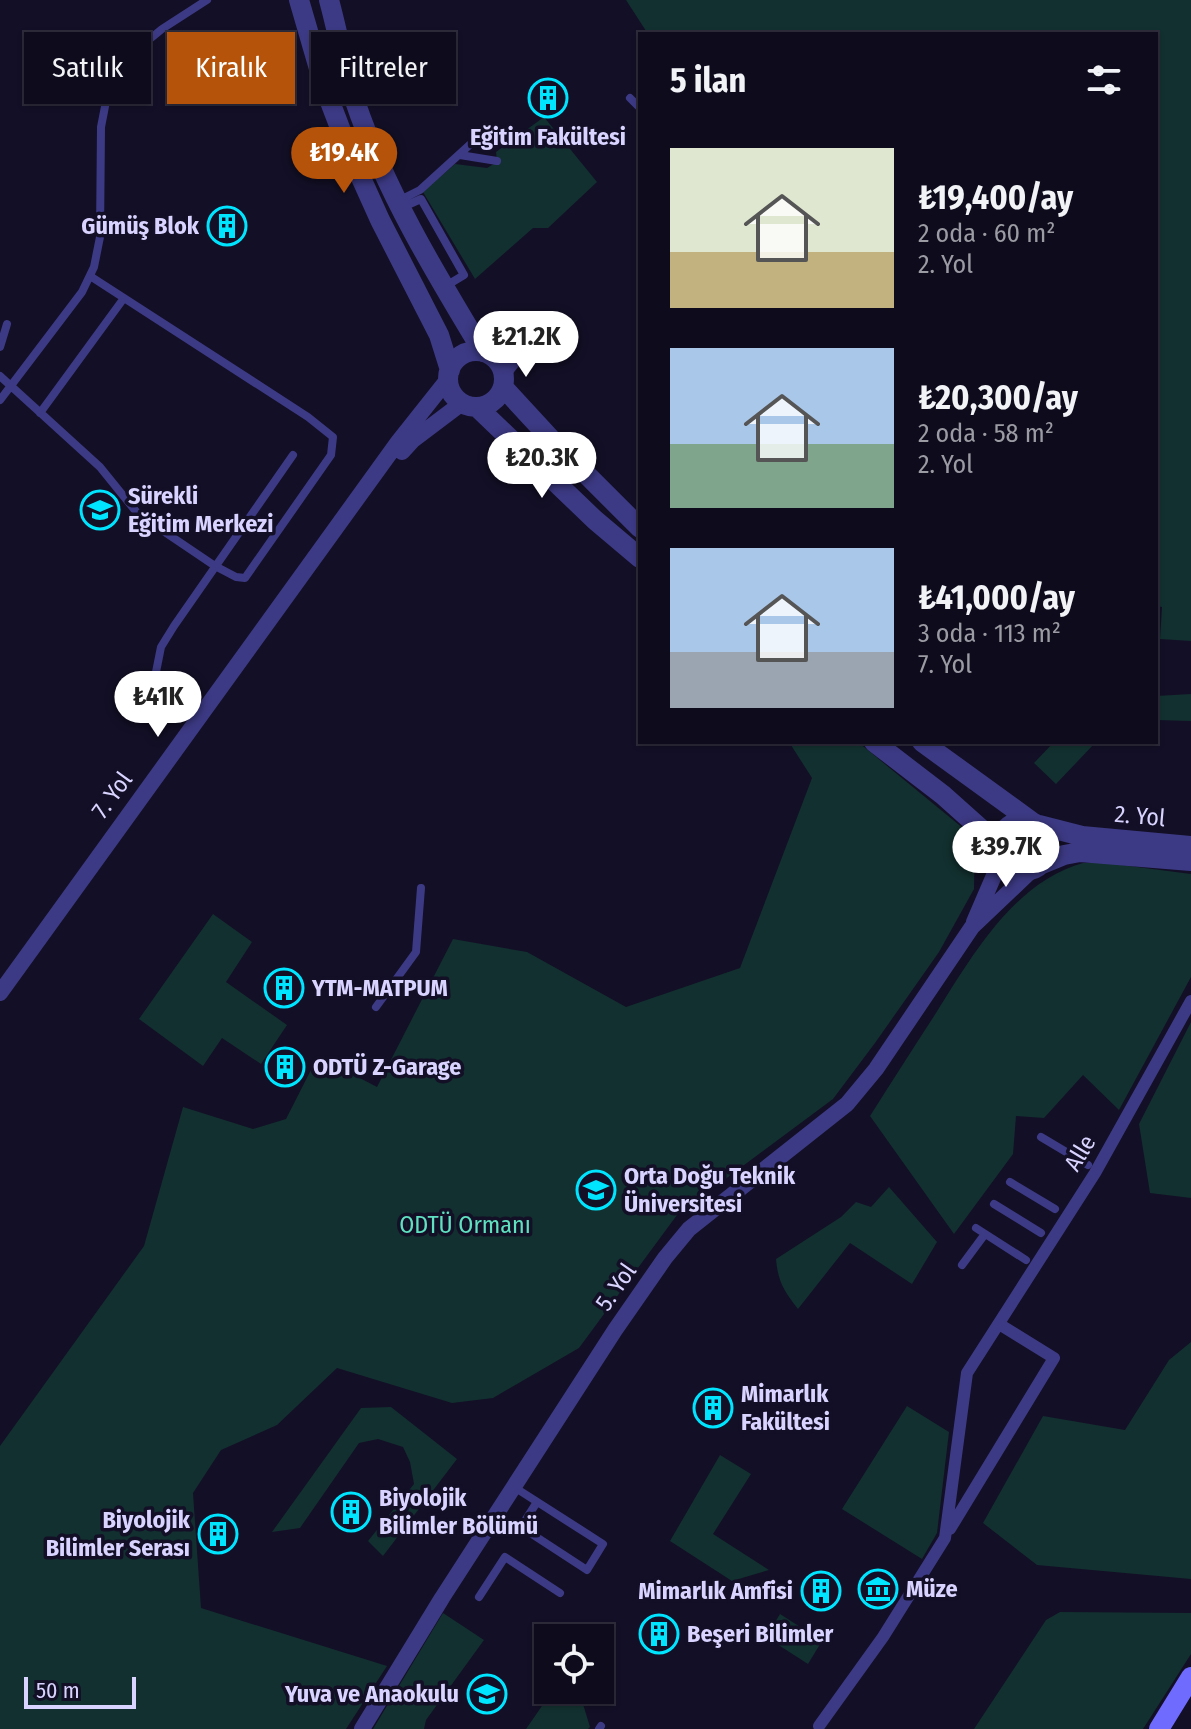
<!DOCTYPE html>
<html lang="tr">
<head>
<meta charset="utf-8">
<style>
	:root { --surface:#0e0b1c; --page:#1c1929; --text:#f1f3f6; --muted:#9b9ba3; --line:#2e2b3b; --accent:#b45309 }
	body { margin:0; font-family:"Fira Sans Condensed",sans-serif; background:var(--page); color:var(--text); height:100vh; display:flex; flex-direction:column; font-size:30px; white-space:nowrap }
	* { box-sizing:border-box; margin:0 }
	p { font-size:26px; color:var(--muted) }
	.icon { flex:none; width:44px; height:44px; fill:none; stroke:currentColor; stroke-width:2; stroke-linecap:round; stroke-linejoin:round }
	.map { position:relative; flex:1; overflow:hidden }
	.drawer { position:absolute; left:638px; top:32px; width:520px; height:712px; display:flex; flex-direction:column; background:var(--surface); border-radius:0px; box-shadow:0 2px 6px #0004,0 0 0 2px var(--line) }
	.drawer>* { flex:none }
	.hud { position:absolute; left:24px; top:32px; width:494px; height:72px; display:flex; gap:16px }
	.tools { position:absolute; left:534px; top:1624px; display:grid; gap:16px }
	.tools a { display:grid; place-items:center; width:80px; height:80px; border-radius:0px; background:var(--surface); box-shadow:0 2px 6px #0004,0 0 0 2px var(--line); font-size:40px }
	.scale { position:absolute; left:24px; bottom:20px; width:112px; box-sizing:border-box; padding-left:8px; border:4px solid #d9d4ff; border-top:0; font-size:22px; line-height:28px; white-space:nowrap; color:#d9d4ff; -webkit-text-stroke:6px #130f26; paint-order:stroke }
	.price { position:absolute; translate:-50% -68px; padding:0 18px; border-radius:28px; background:#fff; color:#222; font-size:26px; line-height:52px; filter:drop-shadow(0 2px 4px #0008) }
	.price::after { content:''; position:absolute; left:50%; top:48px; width:24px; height:18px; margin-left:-12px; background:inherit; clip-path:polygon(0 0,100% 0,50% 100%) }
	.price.selected { background:var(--accent); color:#fff }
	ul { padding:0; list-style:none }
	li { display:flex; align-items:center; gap:24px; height:200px; padding:0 32px }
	li span { display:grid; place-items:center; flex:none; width:224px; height:160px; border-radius:0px; color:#555 }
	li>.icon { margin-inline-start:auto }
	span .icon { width:96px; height:96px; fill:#fffc; stroke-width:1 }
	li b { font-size:34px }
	h2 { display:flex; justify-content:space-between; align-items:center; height:96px; padding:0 32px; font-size:34px }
	.pill { padding:0 28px; border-radius:0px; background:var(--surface); box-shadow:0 2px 6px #0004,0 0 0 2px var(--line); font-size:28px; line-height:72px }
	.pill.selected { background:var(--accent); color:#fff }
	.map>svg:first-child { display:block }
	.green { fill:#12302f }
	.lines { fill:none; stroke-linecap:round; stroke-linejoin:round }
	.service { stroke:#3d3a85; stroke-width:8 }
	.pedestrian { stroke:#3d3a85; stroke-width:12 }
	.minor { stroke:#3d3a85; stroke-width:16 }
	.tertiary { stroke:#3d3a85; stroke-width:20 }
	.secondary { stroke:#6f6bff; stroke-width:20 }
	.labels { text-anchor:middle; stroke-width:7; stroke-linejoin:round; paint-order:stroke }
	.poi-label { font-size:24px; font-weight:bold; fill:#d9d4ff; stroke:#130f26; text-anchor:start }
	.street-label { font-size:24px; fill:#d9d4ff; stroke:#130f26 }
	.park-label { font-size:24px; fill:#5fe0c0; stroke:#130f26 }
</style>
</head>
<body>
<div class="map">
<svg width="1191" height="1729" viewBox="0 0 1191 1729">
	<rect width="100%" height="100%" fill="#130f26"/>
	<path class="green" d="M626 0H1191V641L1160 639 1162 607 1156 606V34H648Z
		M544 117 597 182 548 228H533L475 279 423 192 455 164 487 168 497 162 496 152Z
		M1191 694V721L1156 720V696Z
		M789 742H858L975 838 974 889 939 952 875 1043 833 1099 677 1215 579 1348 493 1398 452 1403 337 1368 277 1425 221 1450 193 1493 201 1608 387 1666 346 1729H0V1446L144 1246 183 1107 253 1129 286 1119 318 1056 377 1087 453 939 527 952 626 1007 740 968 812 778Z
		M1054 742H1096L1056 784 1034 763Z
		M1083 863H1106L1191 874V977L1119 1110 1083 1075 1044 1118 1016 1116 1013 1154 954 1234 870 1116C892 1081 914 1047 936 1013 972 956 1014 882 1083 863Z
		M213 914 252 942 226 982 287 1025 261 1064 222 1038 203 1066 139 1019Z
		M1191 1022V1198L1150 1193 1139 1124Z
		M889 1187 937 1242 912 1284 850 1243 798 1309C784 1291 778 1282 776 1259L841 1217 856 1202 871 1207Z
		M1191 1342V1579L1037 1565 983 1523 1043 1416 1125 1430 1169 1360Z
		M907 1406 949 1432 937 1533 922 1559 842 1509Z
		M391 1407 457 1459 383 1556 368 1541 414 1484 410 1462 403 1447 378 1439 359 1443 300 1528 272 1532 361 1408Z
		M720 1455 751 1474 713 1534 769 1570 732 1581 670 1541Z
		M1060 1612 1191 1613V1654L1143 1729H974L1046 1620Z
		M443 1613 484 1640 426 1720 424 1729H373Z
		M780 1614 822 1641 808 1664 766 1637Z
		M553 1690H562L583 1704 590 1727 588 1729H526Z"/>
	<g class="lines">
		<path class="service" d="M630 98 640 108
			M460 155 497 161
			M398 201 420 190 475 140
			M403 207 421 199 464 275 444 287
			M0 347 7 324
			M488 353 519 333
			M0 376 100 467 138 514 215 566 236 577 245 578 331 455 333 437 308 417 90 276
			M504 378 517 362 533 351
			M0 400 82 292 94 267 100 237 101 127 109 86 123 61 162 29 207 0
			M40 413 124 298
			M144 706 156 672 161 647 174 626 293 455
			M376 1007 416 952 421 888
			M1041 1137 1088 1165
			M1010 1182 1055 1209
			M994 1204 1041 1233
			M976 1228 1026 1260
			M962 1265 985 1234
			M514 1487 603 1544 587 1570 521 1527 537 1502
			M479 1597 505 1557 560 1593
			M599 1729 601 1726"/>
		<path class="pedestrian" d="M950 1529 1054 1358 999 1324
			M819 1726 883 1637 945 1538 967 1373 1095 1173 1191 1001"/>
		<path class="minor" d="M402 452 413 440 462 403
			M974 922 1002 857
			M0 993 398 442 448 379
			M362 1729 442 1598 615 1330 665 1258 689 1229 847 1104 876 1069 972 927 1033 869"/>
		<path class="tertiary" d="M299 0 324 86 348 149 380 220 439 335 450 370
			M329 0C338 33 344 68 355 101 385 190 434 271 483 352
			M448 379a28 28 0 1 1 56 0a28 28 0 1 1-56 0Z
			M503 387 550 438 640 528
			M477 407 595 520 640 558
			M874 742 943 795 999 845
			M922 742 1031 821
			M999 846a25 25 0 1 1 50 0a25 25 0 1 1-50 0Z
			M1039 825 1082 836 1191 846
			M1042 864 1064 855 1080 852 1191 861"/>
		<path class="secondary" d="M1159 1729 1191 1677"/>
	</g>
	<defs>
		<symbol id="building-ring" viewBox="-11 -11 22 22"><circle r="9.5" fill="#130f26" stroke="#00e5ff" stroke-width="1.5"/><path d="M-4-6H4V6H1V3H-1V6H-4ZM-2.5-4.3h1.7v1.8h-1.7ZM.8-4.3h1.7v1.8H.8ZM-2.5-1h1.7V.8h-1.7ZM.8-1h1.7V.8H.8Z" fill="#00e5ff"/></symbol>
		<symbol id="school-ring" viewBox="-11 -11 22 22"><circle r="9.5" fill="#130f26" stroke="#00e5ff" stroke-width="1.5"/><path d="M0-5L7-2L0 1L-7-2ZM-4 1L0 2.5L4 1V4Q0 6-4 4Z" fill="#00e5ff"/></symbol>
		<symbol id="university-ring" viewBox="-11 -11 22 22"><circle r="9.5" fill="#130f26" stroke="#00e5ff" stroke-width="1.5"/><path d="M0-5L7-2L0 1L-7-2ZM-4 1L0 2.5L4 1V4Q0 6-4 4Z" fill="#00e5ff"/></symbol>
		<symbol id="museum-ring" viewBox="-11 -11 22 22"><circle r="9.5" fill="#130f26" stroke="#00e5ff" stroke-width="1.5"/><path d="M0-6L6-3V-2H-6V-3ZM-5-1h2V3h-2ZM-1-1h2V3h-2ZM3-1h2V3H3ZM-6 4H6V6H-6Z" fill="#00e5ff"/></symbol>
	</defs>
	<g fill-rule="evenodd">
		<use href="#building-ring" x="526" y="76" width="44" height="44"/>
		<use href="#building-ring" x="205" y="204" width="44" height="44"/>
		<use href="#school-ring" x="78" y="488" width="44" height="44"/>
		<use href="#building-ring" x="262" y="966" width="44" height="44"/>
		<use href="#building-ring" x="263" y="1045" width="44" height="44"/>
		<use href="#university-ring" x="574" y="1168" width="44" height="44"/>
		<use href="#building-ring" x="691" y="1386" width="44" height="44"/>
		<use href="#building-ring" x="329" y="1490" width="44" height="44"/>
		<use href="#building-ring" x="196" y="1512" width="44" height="44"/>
		<use href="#museum-ring" x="856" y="1567" width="44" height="44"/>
		<use href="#building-ring" x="799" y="1569" width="44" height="44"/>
		<use href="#building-ring" x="637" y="1612" width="44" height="44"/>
		<use href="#school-ring" x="465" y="1672" width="44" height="44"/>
	</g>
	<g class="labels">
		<g class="poi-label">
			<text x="548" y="145" text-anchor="middle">Eğitim Fakültesi</text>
			<text x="199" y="234" text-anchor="end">Gümüş Blok</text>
			<text x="128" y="504">Sürekli<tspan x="128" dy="28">Eğitim Merkezi</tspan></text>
			<text x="312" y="996">YTM-MATPUM</text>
			<text x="313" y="1075">ODTÜ Z-Garage</text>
			<text x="624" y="1184">Orta Doğu Teknik<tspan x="624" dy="28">Üniversitesi</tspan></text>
			<text x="741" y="1402">Mimarlık<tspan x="741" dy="28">Fakültesi</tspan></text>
			<text x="379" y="1506">Biyolojik<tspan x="379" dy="28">Bilimler Bölümü</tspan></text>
			<text x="190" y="1528" text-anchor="end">Biyolojik<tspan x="190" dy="28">Bilimler Serası</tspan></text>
			<text x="906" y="1597">Müze</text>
			<text x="793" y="1599" text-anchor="end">Mimarlık Amfisi</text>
			<text x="687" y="1642">Beşeri Bilimler</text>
			<text x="459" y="1702" text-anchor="end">Yuva ve Anaokulu</text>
		</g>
		<g class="street-label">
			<text transform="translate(112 795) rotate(-54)" y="8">7. Yol</text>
			<text transform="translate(1140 816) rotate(5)" y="8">2. Yol</text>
			<text transform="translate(1080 1153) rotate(-59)" y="8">Alle</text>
			<text transform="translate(616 1287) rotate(-55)" y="8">5. Yol</text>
		</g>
		<g class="park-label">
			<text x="465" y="1233">ODTÜ Ormanı</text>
		</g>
	</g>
</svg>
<div class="tools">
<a><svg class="icon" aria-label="locate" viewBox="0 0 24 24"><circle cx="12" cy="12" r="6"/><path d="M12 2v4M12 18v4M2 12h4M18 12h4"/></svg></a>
</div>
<div class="scale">50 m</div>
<b class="price selected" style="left:344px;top:195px">₺19.4K</b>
<b class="price" style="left:526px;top:379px">₺21.2K</b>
<b class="price" style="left:542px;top:500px">₺20.3K</b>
<b class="price" style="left:158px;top:739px">₺41K</b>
<b class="price" style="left:1006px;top:889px">₺39.7K</b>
<div class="hud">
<a class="pill">Satılık</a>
<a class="pill selected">Kiralık</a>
<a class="pill">Filtreler</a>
</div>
<section class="drawer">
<h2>5 ilan<svg class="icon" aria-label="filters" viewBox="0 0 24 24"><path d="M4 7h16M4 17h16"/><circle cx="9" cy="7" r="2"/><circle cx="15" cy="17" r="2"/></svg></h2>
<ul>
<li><span style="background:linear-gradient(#dfe7d0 65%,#c2b280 0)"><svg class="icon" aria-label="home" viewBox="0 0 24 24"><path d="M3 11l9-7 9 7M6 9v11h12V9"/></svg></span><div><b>₺19,400/ay</b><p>2 oda · 60 m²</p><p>2. Yol</p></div></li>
<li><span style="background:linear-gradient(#a9c7e8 60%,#7fa58c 0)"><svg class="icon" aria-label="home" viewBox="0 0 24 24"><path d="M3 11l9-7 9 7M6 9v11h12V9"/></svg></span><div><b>₺20,300/ay</b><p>2 oda · 58 m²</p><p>2. Yol</p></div></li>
<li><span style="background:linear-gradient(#a9c7e8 65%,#9aa5b1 0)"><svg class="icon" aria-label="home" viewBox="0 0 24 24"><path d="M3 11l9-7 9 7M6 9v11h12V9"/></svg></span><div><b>₺41,000/ay</b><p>3 oda · 113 m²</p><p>7. Yol</p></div></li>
</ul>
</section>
</div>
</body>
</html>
